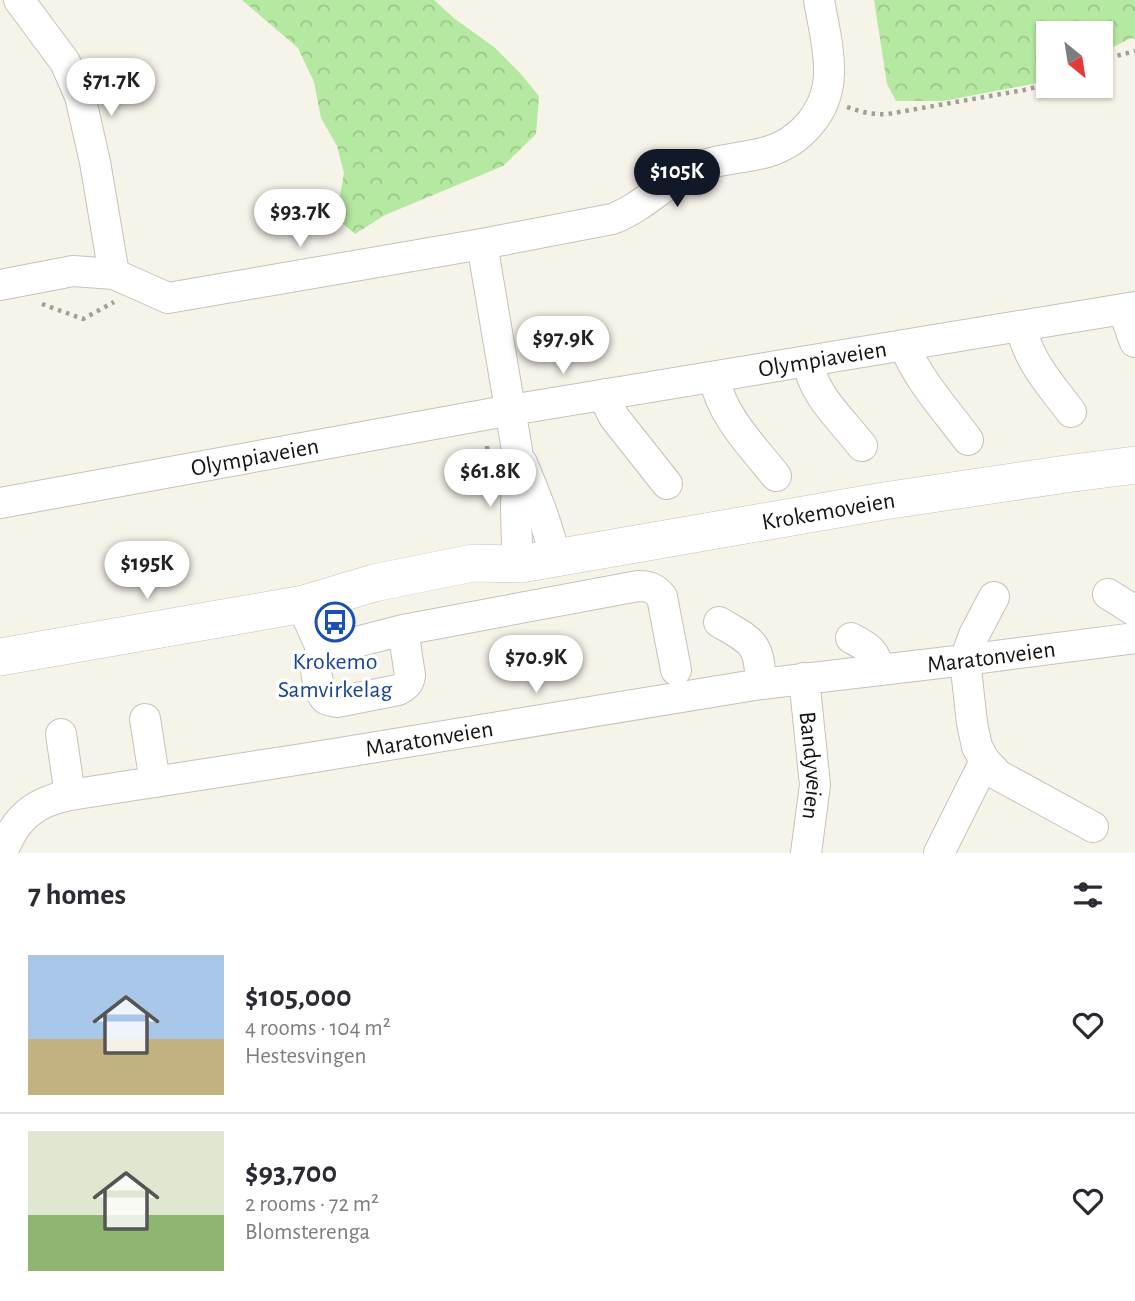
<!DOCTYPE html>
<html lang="en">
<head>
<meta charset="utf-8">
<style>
	:root { --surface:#fff; --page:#f2f2f3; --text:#2b2b33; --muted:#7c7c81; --line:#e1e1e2; --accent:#111827 }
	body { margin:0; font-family:"Alegreya Sans",sans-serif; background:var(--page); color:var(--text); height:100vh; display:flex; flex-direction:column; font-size:26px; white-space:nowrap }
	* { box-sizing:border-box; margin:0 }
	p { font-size:23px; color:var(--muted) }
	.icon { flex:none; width:38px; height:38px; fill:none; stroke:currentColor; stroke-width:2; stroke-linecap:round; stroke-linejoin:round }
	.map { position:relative; height:853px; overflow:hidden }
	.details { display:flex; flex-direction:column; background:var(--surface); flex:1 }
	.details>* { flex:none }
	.needle { width:46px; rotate:150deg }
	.buttons { position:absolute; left:1036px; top:21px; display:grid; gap:14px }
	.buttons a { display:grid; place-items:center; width:77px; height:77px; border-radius:0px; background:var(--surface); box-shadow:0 2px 5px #0004; font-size:35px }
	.price { position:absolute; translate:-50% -60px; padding:0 16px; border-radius:24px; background:#fff; color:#222; font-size:23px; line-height:46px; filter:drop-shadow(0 2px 4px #0008) }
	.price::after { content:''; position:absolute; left:50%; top:42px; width:21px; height:16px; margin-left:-10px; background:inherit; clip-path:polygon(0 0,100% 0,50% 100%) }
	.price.selected { background:var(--accent); color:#fff }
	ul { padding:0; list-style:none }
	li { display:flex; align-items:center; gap:21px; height:175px; padding:0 28px }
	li+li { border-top:2px solid var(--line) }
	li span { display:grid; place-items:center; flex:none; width:196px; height:140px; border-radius:0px; color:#555 }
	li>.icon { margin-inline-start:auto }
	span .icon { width:84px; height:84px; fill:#fffc; stroke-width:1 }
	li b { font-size:30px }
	h2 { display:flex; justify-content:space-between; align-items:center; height:84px; padding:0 28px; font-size:30px }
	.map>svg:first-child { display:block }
	.forest { fill:url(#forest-crowns) }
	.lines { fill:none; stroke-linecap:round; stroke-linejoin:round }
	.minor-casing { stroke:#c5c2b9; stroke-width:32 }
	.major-casing { stroke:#c5c2b9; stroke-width:38 }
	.path { stroke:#a19e97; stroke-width:4.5; stroke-dasharray:3.5 5; stroke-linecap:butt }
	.minor { stroke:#fff; stroke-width:30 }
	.major { stroke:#fff; stroke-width:37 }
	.labels { text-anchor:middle; stroke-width:7; stroke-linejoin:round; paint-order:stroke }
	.street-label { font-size:24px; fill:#141310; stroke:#fff }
	.transit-label { font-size:24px; fill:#164399; stroke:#fff }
</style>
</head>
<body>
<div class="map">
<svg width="1135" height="853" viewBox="0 0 1135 853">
	<defs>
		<pattern id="forest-crowns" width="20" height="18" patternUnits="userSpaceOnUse" patternTransform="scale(1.75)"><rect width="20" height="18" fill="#b5e8a0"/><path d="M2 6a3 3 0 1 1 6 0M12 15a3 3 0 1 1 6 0" fill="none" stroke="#9bc689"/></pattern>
	</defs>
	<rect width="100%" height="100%" fill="#f6f3e9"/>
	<path class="forest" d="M242 0H434L455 19 494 47 520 73 539 96 536 134 503 166 385 215 355 234 336 218 344 173 337 146 321 118 314 82 298 48Z
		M874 0H1135V39L1131 38 1101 53V33H1048V79L1043 82 943 101H896L887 84Z"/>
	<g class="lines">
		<defs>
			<g id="minor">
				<path d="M19 0 65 62 80 96 95 162 114 274"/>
				<path d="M0 285 73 271 114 274 168 298 482 244"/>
				<path d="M1123 309 1135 342"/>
				<path d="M1021 326C1028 361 1050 384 1071 412"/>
				<path d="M904 345C918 380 946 410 968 440"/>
				<path d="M808 361C812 394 842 420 862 446"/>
				<path d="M714 377C721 415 752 446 776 476"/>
				<path d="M606 394 608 405 614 417 667 484"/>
				<path d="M522 463C535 494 548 525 555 558"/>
				<path id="s1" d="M0 503 511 410 1135 307"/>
				<path d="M521 564 517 546 516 509 517 450 482 244 612 219C647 206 670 176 704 165 724 158 746 158 767 152 801 142 828 111 829 74 830 50 823 24 819 0"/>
				<path d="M1108 594 1135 611"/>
				<path d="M994 597 974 635 965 660 972 723 977 747 985 761 998 775 1093 827"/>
				<path d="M304 604 309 621 323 652"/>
				<path d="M719 622C753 642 759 642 761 684"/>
				<path d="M403 630 410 675C409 684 405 686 398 690L337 702C333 701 329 701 326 699 319 695 314 668 317 660 319 654 323 652 329 649L403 630 638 586C649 586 655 588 662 597L676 670"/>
				<path d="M851 638C866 646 877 651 878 670"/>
				<path id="s2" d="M804 678 815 785 806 853"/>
				<path d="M145 719 155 782"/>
				<path d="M61 734 70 795"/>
				<path id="s3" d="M2 853C15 819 33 802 70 795L309 758 761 684 965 660 1135 638"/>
				<path d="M939 853 985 761"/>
			</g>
			<g id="major">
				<path id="s4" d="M304 604 374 583 473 563 521 564 884 501 1066 474 1135 465"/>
				<path d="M0 657 304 604 327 602"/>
			</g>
		</defs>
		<use href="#minor" class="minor-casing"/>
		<use href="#major" class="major-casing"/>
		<path class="path" d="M1101 60 1135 51
			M847 107C861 112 873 115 888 114L1024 90 1048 84
			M42 304 83 319 114 302
			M487 446 488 465"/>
		<use href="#minor" class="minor"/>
		<use href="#major" class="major"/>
	</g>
	<defs>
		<symbol id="bus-ring" viewBox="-11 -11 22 22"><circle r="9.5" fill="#fff" stroke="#1a4fb4" stroke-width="1.5"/><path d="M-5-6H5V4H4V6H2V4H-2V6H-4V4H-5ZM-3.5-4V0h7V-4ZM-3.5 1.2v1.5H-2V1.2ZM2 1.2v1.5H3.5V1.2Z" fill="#1a4fb4"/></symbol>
	</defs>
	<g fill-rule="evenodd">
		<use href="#bus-ring" x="313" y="600" width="44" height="44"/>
	</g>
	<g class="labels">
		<g class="street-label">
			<text dy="8" stroke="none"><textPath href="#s1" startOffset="835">Olympiaveien</textPath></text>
			<text dy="8" stroke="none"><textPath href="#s1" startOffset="259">Olympiaveien</textPath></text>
			<text dy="8" stroke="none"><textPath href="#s4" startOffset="534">Krokemoveien</textPath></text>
			<text dy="8" stroke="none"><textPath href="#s3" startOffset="1026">Maratonveien</textPath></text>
			<text dy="8" stroke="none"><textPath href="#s3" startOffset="458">Maratonveien</textPath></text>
			<text dy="8" stroke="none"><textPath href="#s2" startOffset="88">Bandyveien</textPath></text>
		</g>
		<g class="transit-label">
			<text x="335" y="669">Krokemo<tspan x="335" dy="28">Samvirkelag</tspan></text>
		</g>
	</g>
</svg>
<div class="buttons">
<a><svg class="needle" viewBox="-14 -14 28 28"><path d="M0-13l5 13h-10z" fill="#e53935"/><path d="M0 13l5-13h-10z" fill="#7c7c81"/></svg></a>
</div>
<b class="price" style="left:111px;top:118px">$71.7K</b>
<b class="price selected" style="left:677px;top:209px">$105K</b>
<b class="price" style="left:300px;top:249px">$93.7K</b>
<b class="price" style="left:563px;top:376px">$97.9K</b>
<b class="price" style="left:490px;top:509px">$61.8K</b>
<b class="price" style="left:147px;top:601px">$195K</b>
<b class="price" style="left:536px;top:695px">$70.9K</b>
</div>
<section class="details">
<h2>7 homes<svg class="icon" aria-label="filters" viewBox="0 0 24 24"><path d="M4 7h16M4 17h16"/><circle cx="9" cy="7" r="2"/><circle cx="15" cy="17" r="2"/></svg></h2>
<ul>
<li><span style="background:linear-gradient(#a9c7e8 60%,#c2b280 0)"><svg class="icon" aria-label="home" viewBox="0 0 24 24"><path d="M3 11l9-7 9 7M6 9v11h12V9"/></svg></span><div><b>$105,000</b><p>4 rooms · 104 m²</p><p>Hestesvingen</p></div><svg class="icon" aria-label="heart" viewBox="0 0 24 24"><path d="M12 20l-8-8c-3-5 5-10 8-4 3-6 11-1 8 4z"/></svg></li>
<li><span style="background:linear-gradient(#dfe7d0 60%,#8fb573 0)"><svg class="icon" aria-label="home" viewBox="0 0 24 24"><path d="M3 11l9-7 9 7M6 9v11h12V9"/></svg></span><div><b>$93,700</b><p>2 rooms · 72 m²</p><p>Blomsterenga</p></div><svg class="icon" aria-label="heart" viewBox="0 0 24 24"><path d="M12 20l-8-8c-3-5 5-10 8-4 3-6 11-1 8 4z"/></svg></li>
</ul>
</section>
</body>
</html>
